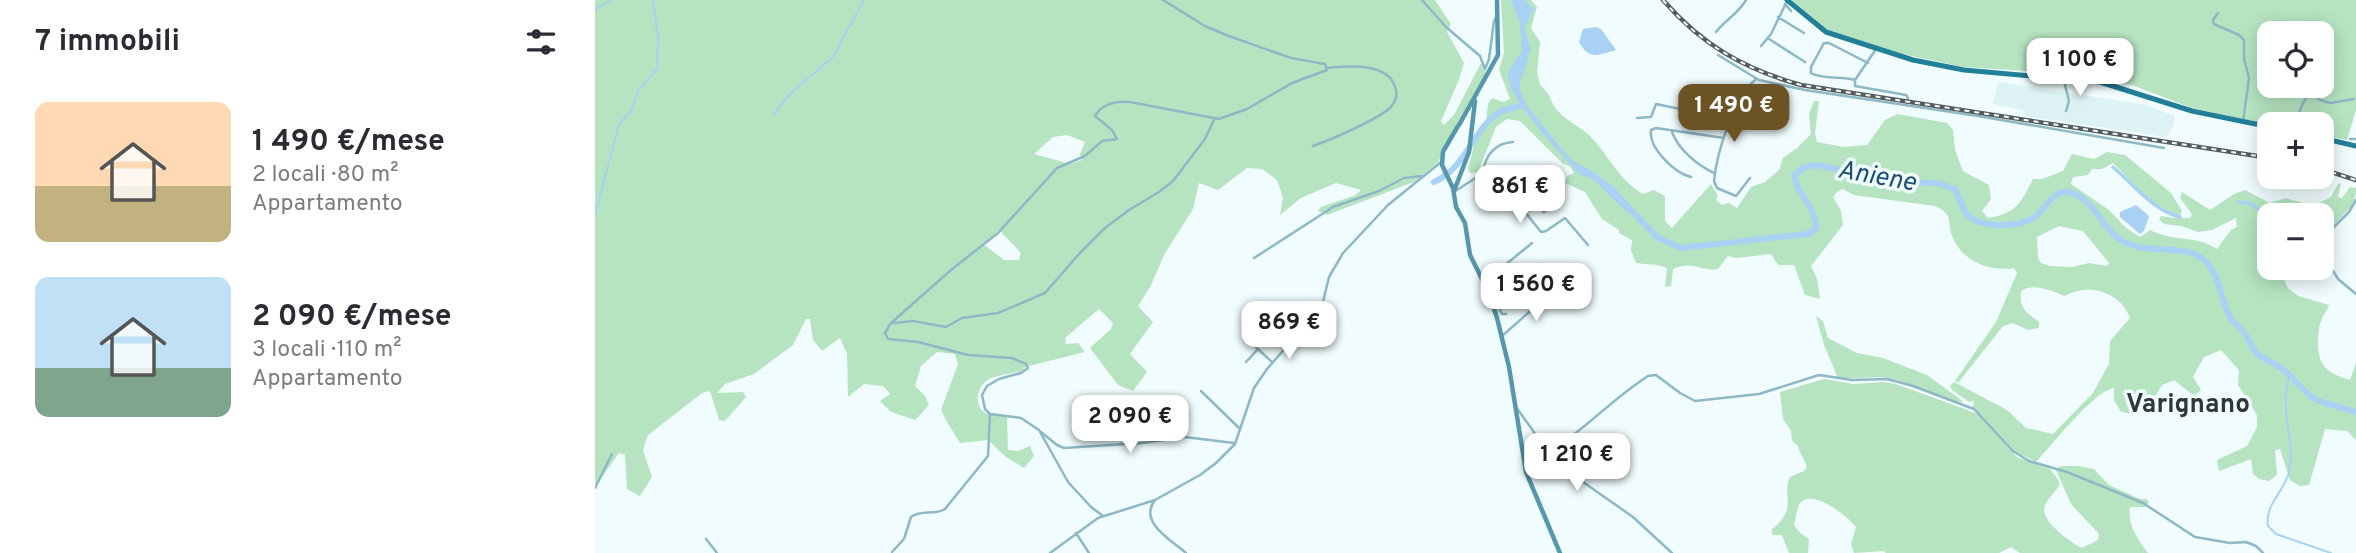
<!DOCTYPE html>
<html lang="it">
<head>
<meta charset="utf-8">
<style>
	:root { --surface:#fff; --page:#f7f7f7; --text:#2b2b33; --muted:#7c7c81; --accent:#6b5324 }
	body { margin:0; font-family:Overpass,sans-serif; background:var(--page); color:var(--text); height:100vh; display:flex; flex-direction:column; font-size:26px; white-space:nowrap }
	* { box-sizing:border-box; margin:0 }
	p { font-size:23px; color:var(--muted) }
	.icon { flex:none; width:38px; height:38px; fill:none; stroke:currentColor; stroke-width:2; stroke-linecap:round; stroke-linejoin:round }
	.map { position:relative; flex:1; overflow:hidden }
	.sheet { display:flex; flex-direction:column; background:var(--surface); width:595px }
	.sheet>* { flex:none }
	.fabs { position:absolute; left:1662px; top:21px; display:grid; gap:14px }
	.fabs a { display:grid; place-items:center; width:77px; height:77px; border-radius:14px; background:var(--surface); box-shadow:0 4px 18px #0003; font-size:35px }
	.price { position:absolute; translate:-50% -60px; padding:0 16px; border-radius:14px; background:#fff; color:#222; font-size:23px; line-height:46px; filter:drop-shadow(0 2px 4px #0008) }
	.price::after { content:''; position:absolute; left:50%; top:42px; width:21px; height:16px; margin-left:-10px; background:inherit; clip-path:polygon(0 0,100% 0,50% 100%) }
	.price.selected { background:var(--accent); color:#fff }
	ul { padding:0; list-style:none }
	li { display:flex; align-items:center; gap:21px; height:175px; padding:0 35px }
	li span { display:grid; place-items:center; flex:none; width:196px; height:140px; border-radius:14px; color:#555 }
	li>.icon { margin-inline-start:auto }
	span .icon { width:84px; height:84px; fill:#fffc; stroke-width:1 }
	li b { font-size:30px }
	h2 { display:flex; justify-content:space-between; align-items:center; height:84px; padding:0 35px; font-size:30px }
	main { display:flex; flex:1; min-height:0 }
	.map>svg:first-child { display:block }
	.built { fill:#dcf2f3 }
	.green { fill:#b6e4c0; fill-rule:evenodd }
	.water { fill:#a8d1f4 }
	.lines { fill:none; stroke-linecap:round; stroke-linejoin:round }
	.stream { stroke:#a8d1f4; stroke-width:2 }
	.canal { stroke:#a8d1f4; stroke-width:3.5 }
	.river { stroke:#a8d1f4; stroke-width:6 }
	.street { stroke:#8eb8c6; stroke-width:2.5 }
	.secondary { stroke:#5697ac; stroke-width:4.5 }
	.primary { stroke:#217f98; stroke-width:5 }
	.rail-casing { stroke:#565c5c; stroke-width:4.5 }
	.rail { stroke:#f0fcfd; stroke-width:2; stroke-dasharray:5; stroke-linecap:butt }
	.labels { text-anchor:middle; stroke-width:7; stroke-linejoin:round; paint-order:stroke }
	.water-label { font-size:26px; font-style:italic; fill:#1a4e74; stroke:#f0fcfd }
	.neighbourhood-label { font-size:26px; font-weight:bold; fill:#313636; stroke:#f0fcfd }
</style>
</head>
<body>
<main>
<section class="sheet">
<h2>7 immobili<svg class="icon" aria-label="filters" viewBox="0 0 24 24"><path d="M4 7h16M4 17h16"/><circle cx="9" cy="7" r="2"/><circle cx="15" cy="17" r="2"/></svg></h2>
<ul>
<li><span style="background:linear-gradient(#ffd9b3 60%,#c2b280 0)"><svg class="icon" aria-label="home" viewBox="0 0 24 24"><path d="M3 11l9-7 9 7M6 9v11h12V9"/></svg></span><div><b>1 490 €/mese</b><p>2 locali · 80 m²</p><p>Appartamento</p></div></li>
<li><span style="background:linear-gradient(#bfe0f5 65%,#7fa58c 0)"><svg class="icon" aria-label="home" viewBox="0 0 24 24"><path d="M3 11l9-7 9 7M6 9v11h12V9"/></svg></span><div><b>2 090 €/mese</b><p>3 locali · 110 m²</p><p>Appartamento</p></div></li>
</ul>
</section>
<div class="map">
<svg width="1761" height="553" viewBox="0 0 1761 553">
	<rect width="100%" height="100%" fill="#f0fcfd"/>
	<path class="built" d="M1403 82 1550 105 1580 116 1578 126 1572 137 1430 116 1429 110 1398 104Z"/>
	<path class="green" d="M0 0H840L856 24 852 32 869 63 863 82 846 121 849 125 859 115 886 63 891 73 843 162 819 182 732 215 723 211 726 207 761 195 766 190 741 183 706 198 685 215 688 198 682 180 667 169 652 168 623 190 604 183 598 209 569 255 555 287 543 306 558 322 535 354 552 372 538 391 523 385 495 348 516 329 518 323 504 309 470 338 471 344 483 343 490 352 430 367 427 371C417 374 403 375 394 379 382 386 378 405 390 413 396 416 405 415 412 416L413 450 423 451 435 446 439 456 429 468 411 457 393 440 365 443 352 422 346 410 363 364 360 354 342 352 326 366 320 386 330 396 334 405 320 420 296 412 285 401 295 394 288 386 269 384 253 397 252 354 245 338 227 351 218 340 215 319H211L198 345 159 374 130 384 122 393 148 392 151 397 130 421 124 420 115 391 107 393 53 435 48 450 57 477 45 496 32 489 30 455 24 453 0 487ZM472 135 490 142 485 154 487 160 475 164 439 154 458 137ZM404 230 426 253 424 260H409L388 244Z
		M906 0H936L942 7 936 28 945 42 942 72 945 85C958 96 955 103 963 111 971 121 984 126 993 134 1013 153 1022 179 1048 194L1059 190 1070 196V221L1077 228 1116 184 1123 196 1121 200 1127 205 1134 203 1142 208 1156 187 1170 182 1184 170 1188 158 1202 148 1216 134 1214 114 1219 101H1224L1220 133 1222 142 1249 147 1272 145 1290 120 1303 114 1352 123 1358 130 1360 150 1368 171 1394 185 1396 199 1387 211 1393 218C1422 213 1425 204 1438 179H1447L1468 171 1477 154 1499 159 1512 152 1530 155 1576 193 1587 211 1585 215C1558 209 1537 181 1518 163L1507 169H1497L1493 175 1478 177 1476 184 1514 210 1531 228 1545 237 1555 230C1581 243 1598 234 1622 249L1636 230 1642 227 1641 218 1617 230 1603 232 1586 226 1569 224 1564 219 1566 216 1578 218H1595L1597 214 1585 198 1587 192 1615 210 1639 194 1650 190 1675 203 1691 198 1718 206 1736 197 1743 184 1746 183 1743 197 1747 198 1755 187 1761 188C1761 210 1749 210 1739 226 1733 234 1733 244 1727 252V215H1675V268H1684L1693 288 1703 296 1734 305C1732 311 1728 315 1726 321 1722 332 1721 357 1729 366 1735 374 1746 377 1755 380L1761 363V440L1752 431 1730 429 1714 485 1705 486 1695 480 1685 449 1680 450 1682 475 1674 481 1664 479 1658 474 1656 459 1624 471 1622 460 1652 446 1662 427V415L1643 385 1644 370 1626 350 1609 357 1598 377 1606 390 1599 396 1579 380 1567 385 1556 404 1542 415 1526 412 1519 400V388C1500 390 1456 446 1441 462L1420 451 1378 407 1379 401 1374 402 1357 390 1355 386 1359 382 1412 410 1431 428 1458 434 1498 393 1514 364 1515 341 1535 318C1526 292 1493 282 1470 296 1457 291 1439 282 1426 291 1424 309 1431 312 1444 322V328L1433 330 1418 323 1408 326 1363 383 1360 381 1401 322 1422 273 1419 268C1396 272 1368 262 1358 238 1351 222 1360 215 1340 206L1259 195 1248 189 1242 192 1238 197 1246 211 1248 225 1216 266 1222 279 1225 299 1210 295 1199 265H1183L1176 254 1141 258 1133 256 1123 269C1104 272 1100 260 1078 269L1076 286 1070 287 1072 268C1061 263 1052 265 1041 263L1036 251 1037 240 1024 233V230L1007 219 990 192 970 183 972 176 979 173 975 166 968 164 925 121 912 119 901 127 883 172 875 173 873 169 880 142 891 124 893 104 897 98 908 102 915 99 904 70 909 53ZM1464 226 1488 231 1514 263 1512 266 1494 263 1477 267 1455 266 1446 263 1443 258 1442 237Z
		M1196 0H1761V110L1752 140 1727 135V124L1675 125 1597 108 1537 85 1476 74 1368 67 1307 54 1230 29ZM1675 33H1727V86H1675Z
		M1221 316 1228 321 1233 338 1262 353 1288 358 1332 375 1369 402C1349 402 1316 382 1294 378 1281 376 1258 379 1243 378L1229 345Z
		M1229 379 1258 384 1289 382 1301 384 1383 414 1422 457 1455 469 1464 481V486C1459 493 1450 501 1449 509 1448 522 1476 543 1487 548L1503 540 1504 534 1476 504 1461 470 1465 466H1482L1499 469 1514 485 1545 499H1551L1554 502 1550 507H1535C1532 525 1543 539 1553 553H1425L1416 547 1404 553H1291L1289 551 1259 553 1256 544 1261 527C1253 517 1224 493 1209 500 1201 504 1201 517 1199 525L1205 533 1214 539 1213 553H1194L1187 535H1177V529C1204 508 1186 497 1195 477L1209 471 1212 467C1210 459 1204 454 1203 446L1197 440 1196 431 1188 419 1185 392Z"/>
	<path class="water" d="M916 0H930L939 9 929 28 936 49 925 83V91L933 107 970 153 984 165 994 169 1019 187 1038 208 1033 213 998 179 984 174C969 158 911 96 913 75 914 67 922 58 927 52L925 24Z
		M1001 27 1006 29 1021 50C1002 55 995 61 984 42L988 29Z
		M1541 205 1554 216 1549 231 1545 234 1525 217V212Z"/>
	<g class="lines">
		<path class="stream" d="M0 10 16 0
			M178 115 197 92 237 58 269 0
			M0 215 24 124 37 110 43 91 62 69 63 38 58 0
			M1695 375C1683 410 1701 439 1694 472 1690 491 1669 505 1673 526L1681 534 1736 553"/>
		<path class="canal" d="M1518 167C1538 184 1559 211 1585 217
			M1644 202 1654 203 1675 217
			M1727 232H1730"/>
		<path class="river" d="M839 182C871 168 878 130 902 114 909 109 920 108 928 105
			M1033 207 1062 237 1086 248 1213 234 1221 228C1221 207 1202 195 1199 176L1208 168 1223 165 1298 182 1342 183 1360 189C1365 197 1366 211 1375 217 1389 229 1427 227 1441 216 1452 207 1457 190 1474 192 1495 195 1509 229 1524 239 1551 255 1571 245 1597 253 1625 263 1623 294 1634 315 1638 323 1646 327 1651 335 1654 340 1657 349 1661 353 1669 360 1681 363 1689 370 1700 379 1708 392 1720 399 1733 405 1748 407 1761 412"/>
		<path class="street" d="M827 0 851 27 885 56 890 69 894 59 899 21 902 16
			M1190 4 1196 11
			M1623 13 1618 20 1619 24 1644 35 1649 40V59L1654 78 1648 122
			M1183 17 1209 33
			M1121 32C1131 19 1142 15 1151 0
			M1174 39 1210 62
			M1166 46 1176 34 1192 1
			M1281 49 1260 80V86L1311 95 1313 98 1312 105
			M1123 55 1164 80 1210 90 1383 116 1569 148
			M1260 80C1246 76 1228 80 1216 73V67L1229 43H1234L1273 63
			M1469 81 1474 101 1471 111
			M1042 118 1056 117 1061 104 1080 108 1123 111 1136 115
			M1699 124 1709 101 1715 93 1725 100 1735 103 1759 99
			M1077 132C1083 149 1102 165 1119 173
			M1755 139H1761
			M718 146C735 140 784 119 796 107 801 101 803 94 800 87 793 62 753 66 732 68
			M888 173C890 155 900 143 918 142
			M1096 177C1079 173 1053 147 1056 130L1061 128 1129 138
			M1155 178 1141 196 1122 188 1119 181C1122 152 1138 99 1161 79
			M859 192 888 173 900 179 918 196 925 190 935 199 963 178
			M918 197 946 232 951 231 970 218 993 245
			M936 199 949 212 963 201
			M1728 254 1743 279 1761 294
			M1727 256 1739 227 1754 212 1761 200
			M659 258 738 207 784 191 809 178 827 176
			M945 264 958 291 965 298
			M887 279 904 270 937 243
			M889 281 901 277
			M899 298 907 314H911
			M897 299 925 288
			M299 323 318 321 351 327 367 318 403 313 450 293 484 254 510 228 534 210 564 192 578 181 610 139 619 120
			M907 336 958 291
			M651 338 677 362
			M651 362 663 349
			M606 391 644 428
			M921 407 952 450 968 468 1038 517 1077 553
			M446 432 462 445 469 448 547 443 590 437 639 443
			M954 452C990 430 1017 399 1053 376L1061 375 1085 393 1100 401 1164 394 1224 375 1257 380 1292 379 1318 386 1379 409 1418 451 1434 461 1472 472 1548 503 1600 537 1635 543 1651 542 1661 546 1668 553
			M0 488 17 454
			M508 516 496 507 473 482 444 430 426 418 395 414 390 409 387 395 392 386 404 379 426 373 433 368 431 364 417 358 373 355 323 342 293 339 290 333 296 323 356 270 403 233 462 168 490 156 507 141 522 139 517 130 500 116C507 104 521 101 535 102L624 119 652 109 697 83 732 70 730 64 696 58 631 35 610 26 568 0
			M481 533 494 553
			M111 539 122 553
			M297 552 309 539 316 517C327 509 339 516 350 509L393 456 395 414
			M455 553 503 518 560 500
			M591 553C576 540 543 522 560 500L605 475 621 463 640 444 659 388 672 369 727 306 734 277 748 253 793 205 846 162"/>
		<path class="secondary" d="M864 125 903 55 902 0
			M849 150 863 126
			M848 152 847 165 858 188 861 207 870 223 875 255 894 293 902 318 914 367 931 472 965 553
			M859 191 874 152 880 101"/>
		<path class="primary" d="M1192 0 1231 32 1318 60 1369 70 1505 82 1597 111 1675 127
			M1727 138 1761 146"/>
		<defs>
			<path id="rail" d="M1068 0C1107 45 1149 69 1206 85L1675 158
				M1727 169 1761 180"/>
		</defs>
		<use href="#rail" class="rail-casing"/>
		<use href="#rail" class="rail"/>
	</g>
	<g class="labels">
		<g class="water-label">
			<text transform="translate(1282 175) rotate(10)" y="9">Aniene</text>
		</g>
		<g class="neighbourhood-label">
			<text x="1593" y="412">Varignano</text>
		</g>
	</g>
</svg>
<div class="fabs">
<a><svg class="icon" aria-label="locate" viewBox="0 0 24 24"><circle cx="12" cy="12" r="6"/><path d="M12 2v4M12 18v4M2 12h4M18 12h4"/></svg></a>
<a>+</a>
<a>−</a>
</div>
<b class="price" style="left:1485px;top:98px">1 100 €</b>
<b class="price selected" style="left:1139px;top:144px">1 490 €</b>
<b class="price" style="left:925px;top:225px">861 €</b>
<b class="price" style="left:941px;top:323px">1 560 €</b>
<b class="price" style="left:694px;top:361px">869 €</b>
<b class="price" style="left:535px;top:455px">2 090 €</b>
<b class="price" style="left:982px;top:493px">1 210 €</b>
</div>
</main>
</body>
</html>
